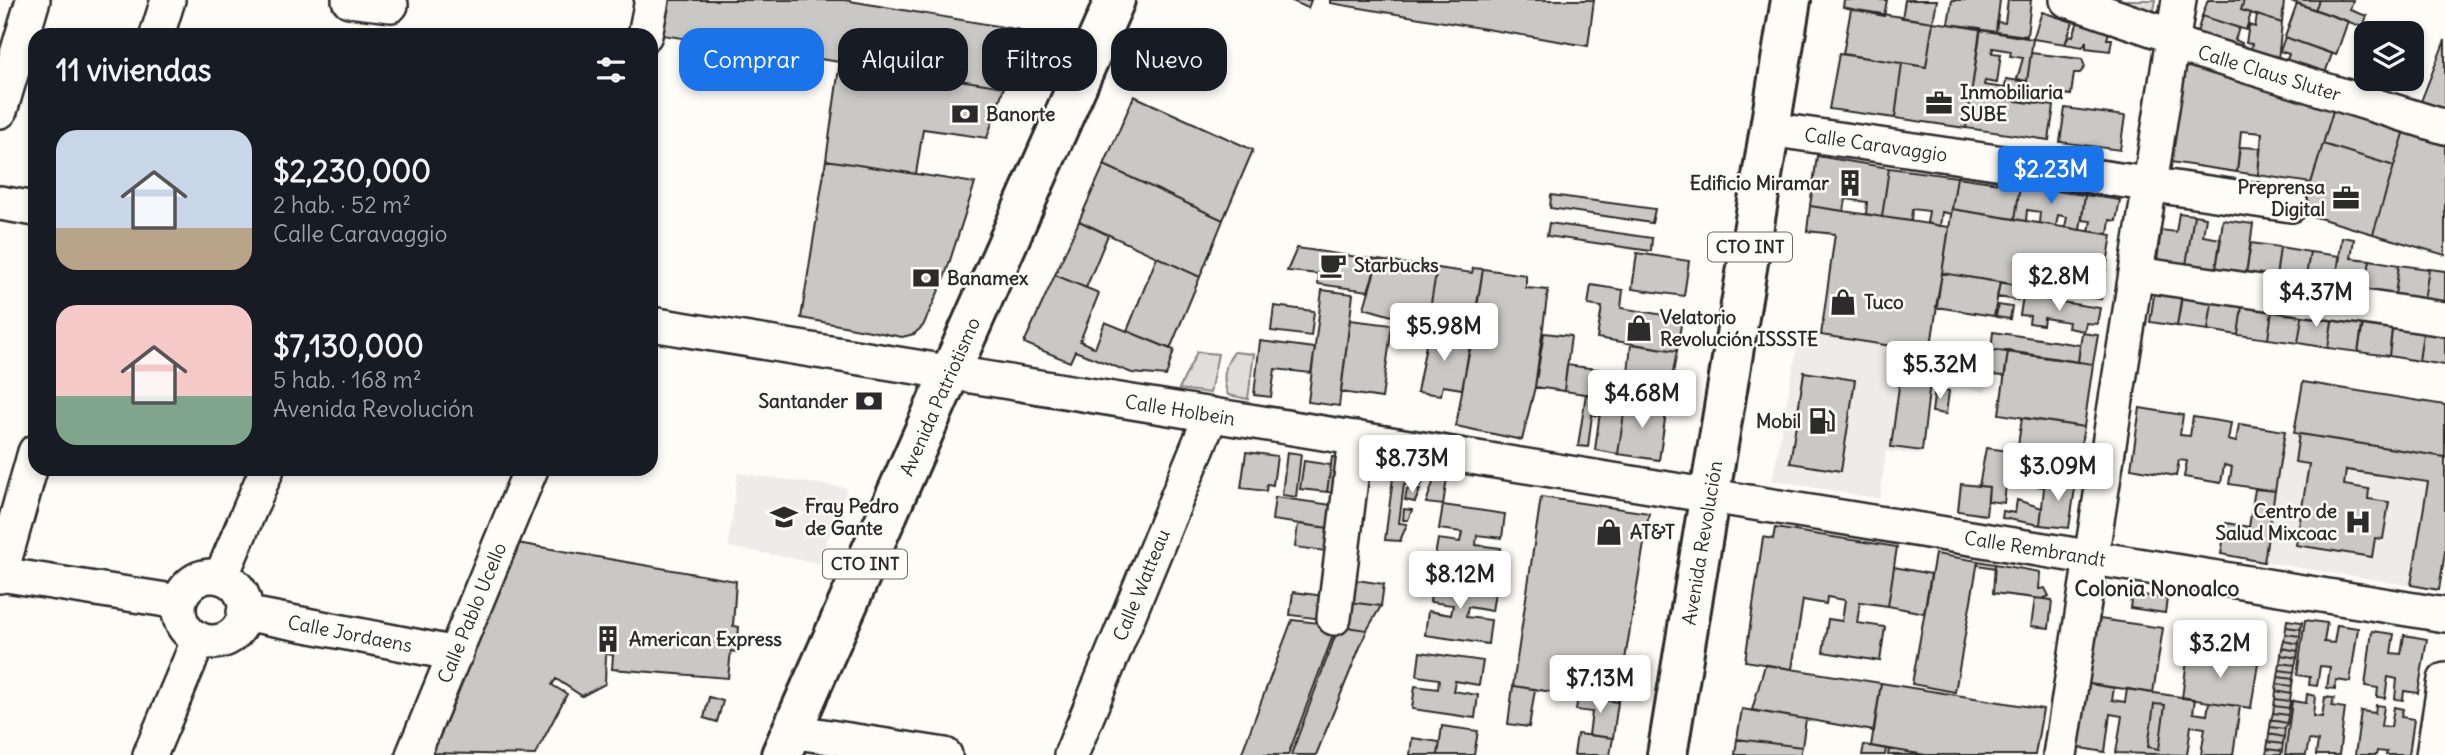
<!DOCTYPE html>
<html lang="es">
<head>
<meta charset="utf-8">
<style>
	:root { --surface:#171b24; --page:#20242c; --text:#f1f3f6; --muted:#9ea1a6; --accent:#1a73e8 }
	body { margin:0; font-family:Delius,sans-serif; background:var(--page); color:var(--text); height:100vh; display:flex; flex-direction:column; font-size:26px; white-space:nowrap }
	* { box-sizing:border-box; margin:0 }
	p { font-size:23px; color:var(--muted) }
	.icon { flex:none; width:38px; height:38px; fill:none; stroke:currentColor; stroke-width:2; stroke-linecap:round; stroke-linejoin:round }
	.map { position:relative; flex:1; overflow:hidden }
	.panel { position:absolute; left:28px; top:28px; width:630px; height:448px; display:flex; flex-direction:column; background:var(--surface); border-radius:21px; box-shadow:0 4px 10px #0003 }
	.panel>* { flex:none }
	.guide { position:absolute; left:679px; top:28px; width:665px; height:63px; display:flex; gap:14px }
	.controls { position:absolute; left:2354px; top:21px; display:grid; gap:14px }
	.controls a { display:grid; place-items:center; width:70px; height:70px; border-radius:14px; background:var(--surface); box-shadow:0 4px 10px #0003; font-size:35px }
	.price { position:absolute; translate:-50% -60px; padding:0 16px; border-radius:7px; background:#fff; color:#222; font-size:23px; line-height:46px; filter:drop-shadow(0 2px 4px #0008) }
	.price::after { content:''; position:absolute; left:50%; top:42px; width:21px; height:16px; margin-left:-10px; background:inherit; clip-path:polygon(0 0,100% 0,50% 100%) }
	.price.on { background:var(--accent); color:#fff }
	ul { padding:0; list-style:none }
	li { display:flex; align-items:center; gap:21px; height:175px; padding:0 28px }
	li span { display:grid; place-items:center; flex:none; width:196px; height:140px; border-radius:21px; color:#555 }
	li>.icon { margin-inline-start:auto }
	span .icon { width:84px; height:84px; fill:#fffc; stroke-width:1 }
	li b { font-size:30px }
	h2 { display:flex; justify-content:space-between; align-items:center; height:84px; padding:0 28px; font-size:30px }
	.pill { padding:0 24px; border-radius:21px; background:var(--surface); box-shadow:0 4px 10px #0003; font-size:24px; line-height:63px }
	.pill.on { background:var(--accent); color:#fff }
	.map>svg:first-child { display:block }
	.built { fill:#edece8 }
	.green { fill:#dfdeda; stroke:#858482; stroke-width:2 }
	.building { fill:#c9c8c4; stroke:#2b2b2b; stroke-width:2; fill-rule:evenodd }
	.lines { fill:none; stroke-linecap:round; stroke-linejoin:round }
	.minor-casing { stroke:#2b2b2b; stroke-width:38 }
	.major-casing { stroke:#2b2b2b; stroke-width:44 }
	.minor { stroke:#fdfcf7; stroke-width:33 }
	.major { stroke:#fdfcf7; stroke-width:38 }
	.labels { text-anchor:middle; stroke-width:5; stroke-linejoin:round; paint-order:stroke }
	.shield { fill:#fdfcf7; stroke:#6a6a68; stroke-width:2 }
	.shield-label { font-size:18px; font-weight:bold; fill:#2b2b2b }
	.street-label { font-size:19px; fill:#2b2b2b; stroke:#fdfcf7 }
	.poi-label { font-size:19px; font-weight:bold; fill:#2b2b2b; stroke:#fdfcf7; text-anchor:start }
	.neighbourhood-label { font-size:21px; font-weight:bold; fill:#2b2b2b; stroke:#fdfcf7 }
</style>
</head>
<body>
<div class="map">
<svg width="2445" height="755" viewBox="0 0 2445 755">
	<rect width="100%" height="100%" fill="#fdfcf7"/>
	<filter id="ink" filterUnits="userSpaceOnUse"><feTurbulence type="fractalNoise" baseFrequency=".0143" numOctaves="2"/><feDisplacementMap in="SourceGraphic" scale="14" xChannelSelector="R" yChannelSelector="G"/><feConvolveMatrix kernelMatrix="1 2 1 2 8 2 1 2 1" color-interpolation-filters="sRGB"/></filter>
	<g filter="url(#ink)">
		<path class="built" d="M1800 332 1930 352 1932 342 1992 350 1986 392 1930 384 1921 455 1886 451 1880 499 1772 480Z
			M2285 431 2445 457V552L2439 590 2264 562Z
			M738 473 847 488 819 563 728 547Z"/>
		<path class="green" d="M2076 0H2156L2151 25Z
			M1197 352 1218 354 1210 393 1179 389Z
			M1234 352 1254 354 1248 399 1228 395C1222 380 1223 366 1234 352Z"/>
		<path class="building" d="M667 0H844L1021 30 1004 87 662 35Z
			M1290 0H1311L1308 8Z
			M1330 0H1594L1588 46 1330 3Z
			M1844 0H1887L1884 16 1843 7Z
			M1905 0H1937L1933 22 1902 18Z
			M1952 0H2000L1996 32 1948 24Z
			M2008 0H2031L2027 36 1996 32 1997 22 2005 23Z
			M2208 0H2244L2241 10 2251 13 2246 30 2202 16Z
			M2244 0 2284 1 2282 23 2241 10Z
			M2288 0H2319L2315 10Z
			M2319 0H2353L2350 10 2367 16 2363 27 2315 10Z
			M2297 3 2348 21 2336 55 2285 37Z
			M1851 9 1933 22 1926 67 1843 54Z
			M2042 12 2073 22 2065 44 2033 39Z
			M2257 15 2282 23 2277 69 2249 60 2252 44 2246 43 2249 25 2255 27Z
			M2202 16 2239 28 2235 40 2242 43 2238 57 2194 43Z
			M2079 18 2110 28 2107 39H2112L2110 51 2086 48V41L2083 47 2065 44 2069 35 2073 36Z
			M1933 22 1981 28 1966 128 1895 118 1902 63 1926 67Z
			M1980 30 2033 39 2027 81 2017 79 2023 58 2010 56 2011 51 1993 48 1992 53 2001 54 1997 83 1985 81 1984 85 2005 88 2006 79 2027 82 2024 102 1971 95Z
			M2285 37 2332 54 2322 81 2283 70 2289 54 2280 51Z
			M2445 40V117L2418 109Z
			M2031 53 2082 59 2085 67 2080 73H2074L2071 95 2043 91 2041 104 2024 102Z
			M1839 54 1902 63 1895 118 1829 109Z
			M2185 55 2336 101 2311 183 2258 175 2262 133 2241 131 2237 172 2170 162Z
			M840 61 1004 87 987 138 923 129 916 174 826 160Z
			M1971 95 2054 106 2049 140 1966 128Z
			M1134 96 1253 150 1223 220 1104 165Z
			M2336 101 2407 124 2394 166 2323 144Z
			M2065 108 2125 116 2120 150 2060 142Z
			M2407 124 2445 135V255L2373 234Z
			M2323 144 2394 166 2373 234 2302 213Z
			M2240 147 2260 148 2258 175 2237 172Z
			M1817 156 1889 168 1882 217 1866 214 1867 202 1846 199 1844 211 1810 206Z
			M826 160 975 183 944 279 923 326 914 334 902 337 801 318Z
			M1104 165 1223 220 1200 277 1079 221Z
			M1889 168 1957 177 1951 214 1942 212 1940 226 1927 223 1929 211 1912 209 1911 221 1882 217Z
			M1957 177 2020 186 2015 219 1952 209Z
			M2020 186 2085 195 2080 230 2065 227 2067 217 2058 215 2056 226 2039 223 2040 212 2027 210 2026 221 2015 219Z
			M1551 195 1655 209 1652 223 1550 208Z
			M2085 195 2120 200 2116 221 2110 220 2108 234 2089 231 2091 221 2082 220Z
			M1810 206 1949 227 1930 352 1821 335 1835 234 1807 231Z
			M1952 209 2112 235 2101 299 1942 273Z
			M2179 213 2194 215 2186 265 2157 261 2161 230 2176 232Z
			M2194 215 2206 217 2203 236 2221 239 2216 269 2186 265Z
			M2223 220 2253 224 2246 274 2216 269Z
			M1079 221 1108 235 1086 288 1055 275Z
			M1549 223 1652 238 1651 251 1547 236Z
			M2342 237 2354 239 2351 258 2370 260 2365 291 2335 287Z
			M2251 243 2280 247 2276 278 2246 274Z
			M2280 247 2310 252 2305 282 2276 278Z
			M1297 248 1378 260 1368 291 1318 284 1319 274 1287 271Z
			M2310 252 2340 256 2335 287 2305 282Z
			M1637 253 1689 261 1684 296 1632 289Z
			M1157 257 1200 277 1170 349 1127 331Z
			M1378 260 1437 268 1427 326 1364 308Z
			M2370 260 2399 265 2395 295 2365 291Z
			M2399 265 2429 269 2424 300 2395 295Z
			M1437 268 1472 273 1473 268 1483 269 1472 339 1427 326Z
			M1483 269 1526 275V288L1548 290 1535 387 1522 440 1456 426Z
			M2429 269 2445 271V303L2424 300Z
			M1942 273 2000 282 1994 316 1936 307Z
			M1055 275 1099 293 1080 341 1095 348 1105 322 1127 331 1174 350 1166 376 1132 373 1075 351 1070 362 1024 343Z
			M2000 282 2020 285 2018 300 1997 297Z
			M1591 285 1623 290 1621 308 1682 318 1677 351 1597 338 1602 307 1588 305Z
			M2155 289 2182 293 2177 326 2150 322Z
			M1322 290 1353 294 1339 406 1308 402Z
			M2023 296 2100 308 2097 324 2086 323 2084 331 2068 328 2069 322 2044 318 2043 325 2029 323 2030 316 2020 315Z
			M2182 297 2212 302 2208 330 2177 326Z
			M2212 302 2242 306 2238 335 2208 330Z
			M1998 305 2012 307 2010 319 1996 317Z
			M1274 306 1314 311 1311 336 1271 331Z
			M2242 306 2272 311 2268 339 2238 335Z
			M2291 308 2303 311 2298 343 2268 339 2272 311 2290 313Z
			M2303 311 2333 315 2328 348 2298 343Z
			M2363 319 2393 323 2389 356 2358 352Z
			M1350 320 1392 325 1382 398 1341 392Z
			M2332 320 2363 324 2358 352 2328 348Z
			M2392 328 2423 333 2419 361 2389 356Z
			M1439 329 1472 339 1462 389 1443 386 1441 395 1417 392 1427 340 1437 342Z
			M1993 332 2080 345 2078 362 1991 350Z
			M1544 333 1571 336 1564 391 1535 387Z
			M2082 333 2098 335 2093 364 2078 362Z
			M2423 333 2445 336V365L2419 361Z
			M1260 341 1315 348 1311 373 1275 369 1271 397 1254 395Z
			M1631 344 1677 351 1667 406 1564 391 1567 365 1628 373Z
			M1992 350 2008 351 2005 376 1989 375Z
			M2008 351 2093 364 2084 427 1999 414Z
			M1901 371 1931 374 1922 451 1891 447Z
			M1804 372 1855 380 1841 471 1790 463Z
			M2303 382 2445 405V457L2294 433Z
			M1935 389 1949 391 1946 414 1932 412Z
			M1586 394 1602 396 1600 416 1592 415 1588 447 1578 446Z
			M1602 396 1626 400 1618 454 1595 450Z
			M1626 400 1667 406 1659 460 1618 454Z
			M2140 408 2183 415 2180 435 2190 436 2193 417 2231 423 2228 440 2236 442 2239 424 2285 431 2275 491 2229 484 2232 467 2224 465 2221 483 2184 477 2187 461 2179 460 2176 476 2131 468Z
			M2022 418 2084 427 2079 455 2018 445Z
			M2299 434 2445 457V552L2439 590 2411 585 2428 482 2346 470 2344 485 2369 489 2368 499 2389 502 2383 539 2375 538 2372 557 2296 545 2309 464 2295 462Z
			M2022 446 2044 449 2043 457 2036 456 2033 473 2018 471Z
			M1986 448 2010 451 2004 503 1988 501 1989 487 1979 486Z
			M1246 452 1277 456 1273 485 1267 484 1266 491 1241 488Z
			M1287 452 1301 454 1296 497 1282 495Z
			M2046 456 2056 457 2054 478 2044 477Z
			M1332 457 1346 459 1341 494 1327 492Z
			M1304 461 1331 465 1327 492 1300 489Z
			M1394 470 1426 474 1421 486 1404 484 1399 523 1407 524 1400 541 1385 540Z
			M1435 477 1447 478 1443 505 1426 503Z
			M2028 477 2045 479 2044 487 2028 485Z
			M2045 479 2076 482 2069 528 2040 525Z
			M1961 484 1989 487 1986 515 1958 511Z
			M1407 489 1420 490 1415 502 1405 500Z
			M2255 489 2275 491 2264 562 2221 554 2226 523 2249 527Z
			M1275 497 1339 506 1336 529 1272 520Z
			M1541 497 1649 513 1618 702 1513 686Z
			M2017 500 2042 508 2040 525 2002 518 2003 511 2015 513Z
			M1443 505 1505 514 1502 538 1477 535 1476 545 1501 548 1497 571 1434 562 1438 539 1460 542 1462 532 1439 529Z
			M1404 509 1412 510 1408 520H1403Z
			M1298 524 1336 529 1333 552 1295 547Z
			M1775 528 1897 547 1888 606 1860 602 1857 623 1885 627 1880 661 1823 652 1828 619 1842 621 1845 600 1827 597 1826 604 1803 600 1792 669 1745 661 1763 537 1773 539Z
			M517 543 736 581 733 626 739 627 737 652 731 651 728 678 612 669 613 655 606 654 605 684 582 696 556 679 552 685 567 694 535 755 428 753Z
			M1935 554 1978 561 1955 692 1912 684Z
			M1978 561 1995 564V568L1978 565Z
			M1995 564 2040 572 2039 589 2045 588 2049 596 2043 599 1993 593Z
			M1894 567 1931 574 1924 613 1888 606Z
			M1343 578 1384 584 1381 606 1340 601Z
			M1433 578 1496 586 1492 611 1468 607 1466 617 1491 620 1488 644 1425 635 1428 611 1451 615 1453 605 1430 602Z
			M1293 592 1333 597 1330 620 1290 615Z
			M2132 593 2167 599 2165 613 2130 608Z
			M2035 598 2052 600 2049 628 2031 626Z
			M1340 601 1381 606 1367 630 1339 626Z
			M2093 618 2163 628 2153 693 2083 683Z
			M1292 620 1337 625 1288 755H1241Z
			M2287 620 2302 622 2301 629 2286 627Z
			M2305 620 2327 623 2324 642 2334 643 2337 625 2358 628 2350 682 2336 680 2335 689 2327 688 2330 667 2320 666 2317 686 2309 685 2310 677 2297 675Z
			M1339 626 1367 630 1316 755H1291Z
			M2286 627 2301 629 2300 636 2285 634Z
			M2179 631 2262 643 2258 663 2176 652Z
			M2372 631 2394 634 2391 653 2401 654 2404 635 2427 639 2418 693 2404 691 2403 700 2395 699 2397 679 2388 677 2385 698 2377 697 2378 688 2365 686Z
			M2285 634 2300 636 2299 644 2284 641Z
			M2284 641 2299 644 2298 651 2282 648Z
			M2282 648 2298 651 2297 658 2281 655Z
			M1420 652 1483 661 1479 685 1455 681 1453 691 1478 695 1475 718 1412 709 1415 686 1438 689 1439 679 1417 676Z
			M2188 653 2258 663 2251 708 2182 698Z
			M2281 655 2297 658 2295 665 2280 663Z
			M2280 663 2295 665 2294 672 2279 670Z
			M1765 665 1881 683 1874 731 1752 710Z
			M2279 670 2294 672 2293 679 2278 677Z
			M2278 677 2293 679 2292 686 2277 684Z
			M1881 683 2043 709 2035 755H1926L1871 746Z
			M2083 683 2114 688 2112 700 2125 702 2127 689 2195 699 2193 713 2207 715 2209 702 2240 706 2233 755H2201L2205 728 2191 726 2187 755 2116 753 2122 716 2110 714 2105 752 2074 747ZM2154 704 2165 705 2159 749 2148 747Z
			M2277 684 2292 686 2291 694 2276 691Z
			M1513 686 1535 689 1529 727 1508 724Z
			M2276 691 2291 694 2290 701 2275 699Z
			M2307 694 2315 696 2313 716 2322 717 2325 697 2334 698 2332 706 2345 708 2339 755H2316L2318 741 2309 740 2306 755H2285L2292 701 2306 703Z
			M1578 696 1618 702 1613 738 1589 735 1592 712 1576 710Z
			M709 697 723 701 717 722 704 718Z
			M2275 699 2290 701 2289 708 2274 706Z
			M2154 704 2165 705 2159 749 2148 747Z
			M2376 705 2384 706 2381 726 2391 727 2394 707 2403 709 2401 717 2414 719 2409 755H2386L2387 752 2377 751 2376 755H2355L2361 711 2375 713Z
			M2274 706 2289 708 2288 715 2273 713Z
			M1742 709 1806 719 1802 747 1737 739Z
			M2273 713 2288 715 2287 723 2271 720Z
			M2271 720 2287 723 2285 729 2270 727Z
			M1442 726 1478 731 1474 755H1438Z
			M2270 727 2285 729 2284 737 2269 734Z
			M1577 734 1613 738 1610 755H1574Z
			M2269 734 2284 737 2283 744 2268 742Z
			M1412 738 1440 742 1438 755H1410Z
			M1737 739 1802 747 1800 755H1735Z
			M2268 742 2283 744 2282 751 2267 749Z
			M1864 745 1886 749 1885 755H1862Z
			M1889 749 1926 755H1888Z
			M2267 749 2282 751 2281 755H2266Z"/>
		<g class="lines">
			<defs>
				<g id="minor">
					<path d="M349 0 391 5"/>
					<path d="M2067 0 2172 36"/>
					<path d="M157 35 168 0"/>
					<path d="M645 35 652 0"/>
					<path id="s1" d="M2172 43 2445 127"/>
					<path d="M0 111 33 0"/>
					<path id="s2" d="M1770 129 2291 205"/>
					<path d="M0 203 35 209"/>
					<path d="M2137 274 2445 319"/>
					<path id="s3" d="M651 324 2445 615"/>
					<path d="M0 574 179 602"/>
					<path d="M0 576 35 452"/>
					<circle cx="212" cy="609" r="33"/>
					<path d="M221 577 267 469"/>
					<path id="s4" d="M244 613 456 654"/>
					<path d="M1334 618 1356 438"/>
					<path d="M791 731 945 755"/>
					<path d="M150 755 199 639"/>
					<path id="s5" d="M413 755 531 469"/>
					<path id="s6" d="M1071 755 1211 415"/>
					<path d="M2060 755 2179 0"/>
					<path d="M2433 755 2445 680"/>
				</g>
				<g id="major">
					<path id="s7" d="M781 755 1115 0"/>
					<path id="s8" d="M1667 755 1791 0"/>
				</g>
			</defs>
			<use href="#minor" class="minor-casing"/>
			<use href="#major" class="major-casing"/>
			<use href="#minor" class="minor"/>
			<use href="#major" class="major"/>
		</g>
	</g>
	<defs>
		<symbol id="office-bare" viewBox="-9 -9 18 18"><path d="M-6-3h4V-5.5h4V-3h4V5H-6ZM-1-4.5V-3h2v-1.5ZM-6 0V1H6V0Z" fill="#2b2b2b" stroke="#fdfcf7" stroke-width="2.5" paint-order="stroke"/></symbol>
		<symbol id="bank-bare" viewBox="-9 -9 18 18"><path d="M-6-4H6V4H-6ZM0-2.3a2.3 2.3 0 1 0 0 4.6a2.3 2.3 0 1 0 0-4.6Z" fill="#2b2b2b" stroke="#fdfcf7" stroke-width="2.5" paint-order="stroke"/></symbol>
		<symbol id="building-bare" viewBox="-9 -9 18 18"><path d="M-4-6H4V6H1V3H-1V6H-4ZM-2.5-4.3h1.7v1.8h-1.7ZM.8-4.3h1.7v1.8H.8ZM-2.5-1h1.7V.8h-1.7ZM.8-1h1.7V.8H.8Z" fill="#2b2b2b" stroke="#fdfcf7" stroke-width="2.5" paint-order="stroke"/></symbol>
		<symbol id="cafe-bare" viewBox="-9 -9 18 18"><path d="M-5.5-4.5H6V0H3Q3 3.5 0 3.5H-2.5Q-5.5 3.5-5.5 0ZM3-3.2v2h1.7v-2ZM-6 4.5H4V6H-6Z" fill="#2b2b2b" stroke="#fdfcf7" stroke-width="2.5" paint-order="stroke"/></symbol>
		<symbol id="shop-bare" viewBox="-9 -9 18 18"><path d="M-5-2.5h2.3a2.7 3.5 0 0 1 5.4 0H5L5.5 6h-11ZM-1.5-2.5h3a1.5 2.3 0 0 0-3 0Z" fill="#2b2b2b" stroke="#fdfcf7" stroke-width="2.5" paint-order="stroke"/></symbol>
		<symbol id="fuel-bare" viewBox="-9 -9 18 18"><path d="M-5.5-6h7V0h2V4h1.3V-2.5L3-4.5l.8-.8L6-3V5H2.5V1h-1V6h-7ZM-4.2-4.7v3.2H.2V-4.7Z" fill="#2b2b2b" stroke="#fdfcf7" stroke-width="2.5" paint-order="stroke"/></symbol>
		<symbol id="school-bare" viewBox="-9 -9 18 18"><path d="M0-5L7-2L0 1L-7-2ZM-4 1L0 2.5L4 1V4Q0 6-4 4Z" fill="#2b2b2b" stroke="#fdfcf7" stroke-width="2.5" paint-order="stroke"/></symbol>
		<symbol id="hospital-bare" viewBox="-9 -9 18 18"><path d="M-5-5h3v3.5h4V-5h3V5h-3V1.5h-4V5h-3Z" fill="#2b2b2b" stroke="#fdfcf7" stroke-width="2.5" paint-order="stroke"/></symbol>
	</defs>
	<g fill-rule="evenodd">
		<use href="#office-bare" x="1920" y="84" width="38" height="38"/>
		<use href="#bank-bare" x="946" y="95" width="38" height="38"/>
		<use href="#building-bare" x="1831" y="164" width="38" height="38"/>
		<use href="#office-bare" x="2327" y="179" width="38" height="38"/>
		<use href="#cafe-bare" x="1314" y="246" width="38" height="38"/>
		<use href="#bank-bare" x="907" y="259" width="38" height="38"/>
		<use href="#shop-bare" x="1824" y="283" width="38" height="38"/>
		<use href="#shop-bare" x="1620" y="309" width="38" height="38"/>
		<use href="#bank-bare" x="850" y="382" width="38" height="38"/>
		<use href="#fuel-bare" x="1803" y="402" width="38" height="38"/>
		<use href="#school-bare" x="765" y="498" width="38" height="38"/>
		<use href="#hospital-bare" x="2339" y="503" width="38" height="38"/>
		<use href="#shop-bare" x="1590" y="513" width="38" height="38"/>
		<use href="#building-bare" x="589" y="620" width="38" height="38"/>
	</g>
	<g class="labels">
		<g class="shield">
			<rect x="1708" y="232.5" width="84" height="29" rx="5"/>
			<rect x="823" y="549.5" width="84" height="29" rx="5"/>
		</g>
		<g class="shield-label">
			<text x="1750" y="253">CTO INT</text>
			<text x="865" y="570">CTO INT</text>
		</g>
		<g class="street-label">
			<text dy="7" stroke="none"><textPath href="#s1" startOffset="102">Calle Claus Sluter</textPath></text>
			<text dy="7" stroke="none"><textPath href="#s2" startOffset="107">Calle Caravaggio</textPath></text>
			<text dy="7" stroke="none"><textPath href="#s7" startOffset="392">Avenida Patriotismo</textPath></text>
			<text dy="7" stroke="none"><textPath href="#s3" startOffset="536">Calle Holbein</textPath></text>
			<text dy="7" stroke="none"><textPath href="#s8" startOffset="215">Avenida Revolución</textPath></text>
			<text dy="7" stroke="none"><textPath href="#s3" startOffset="1402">Calle Rembrandt</textPath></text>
			<text dy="7" stroke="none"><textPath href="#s6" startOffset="184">Calle Watteau</textPath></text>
			<text dy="7" stroke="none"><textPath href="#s5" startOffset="154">Calle Pablo Ucello</textPath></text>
			<text dy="7" stroke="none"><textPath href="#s4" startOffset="108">Calle Jordaens</textPath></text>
		</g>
		<g class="poi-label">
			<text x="1960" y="99">Inmobiliaria<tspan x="1960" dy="22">SUBE</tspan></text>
			<text x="986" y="121">Banorte</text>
			<text x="1829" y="190" text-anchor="end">Edificio Miramar</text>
			<text x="2325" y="194" text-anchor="end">Preprensa<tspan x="2325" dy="22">Digital</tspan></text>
			<text x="1354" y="272">Starbucks</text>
			<text x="947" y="285">Banamex</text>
			<text x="1864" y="309">Tuco</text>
			<text x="1660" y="324">Velatorio<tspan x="1660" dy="22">Revolución ISSSTE</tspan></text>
			<text x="848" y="408" text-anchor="end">Santander</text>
			<text x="1801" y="428" text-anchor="end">Mobil</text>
			<text x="805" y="513">Fray Pedro<tspan x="805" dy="22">de Gante</tspan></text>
			<text x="2337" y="518" text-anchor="end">Centro de<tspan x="2337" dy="22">Salud Mixcoac</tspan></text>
			<text x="1630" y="539">AT&amp;T</text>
			<text x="629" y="646">American Express</text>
		</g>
		<g class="neighbourhood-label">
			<text x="2157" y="596">Colonia Nonoalco</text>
		</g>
	</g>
</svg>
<div class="controls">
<a><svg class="icon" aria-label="layers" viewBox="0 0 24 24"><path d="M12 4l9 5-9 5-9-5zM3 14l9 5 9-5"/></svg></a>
</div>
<b class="price on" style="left:2051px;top:206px">$2.23M</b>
<b class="price" style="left:2059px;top:313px">$2.8M</b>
<b class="price" style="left:2316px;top:329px">$4.37M</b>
<b class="price" style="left:1444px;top:363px">$5.98M</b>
<b class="price" style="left:1940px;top:401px">$5.32M</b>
<b class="price" style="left:1642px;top:430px">$4.68M</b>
<b class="price" style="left:1412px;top:495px">$8.73M</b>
<b class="price" style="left:2058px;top:503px">$3.09M</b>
<b class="price" style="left:1460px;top:611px">$8.12M</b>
<b class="price" style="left:2220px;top:680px">$3.2M</b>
<b class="price" style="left:1600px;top:715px">$7.13M</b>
<div class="guide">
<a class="pill on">Comprar</a>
<a class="pill">Alquilar</a>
<a class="pill">Filtros</a>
<a class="pill">Nuevo</a>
</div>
<section class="panel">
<h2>11 viviendas<svg class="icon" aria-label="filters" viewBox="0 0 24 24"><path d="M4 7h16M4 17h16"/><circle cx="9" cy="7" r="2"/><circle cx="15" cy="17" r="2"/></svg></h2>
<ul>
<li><span style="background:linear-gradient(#c9d6e8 70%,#b9a48a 0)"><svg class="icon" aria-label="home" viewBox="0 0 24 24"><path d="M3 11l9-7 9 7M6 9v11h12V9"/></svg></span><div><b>$2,230,000</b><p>2 hab. · 52 m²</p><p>Calle Caravaggio</p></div></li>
<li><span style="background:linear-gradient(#f6c9c9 65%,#7fa58c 0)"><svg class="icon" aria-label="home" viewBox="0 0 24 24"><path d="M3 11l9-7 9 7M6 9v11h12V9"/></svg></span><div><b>$7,130,000</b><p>5 hab. · 168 m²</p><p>Avenida Revolución</p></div></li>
</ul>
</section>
</div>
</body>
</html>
